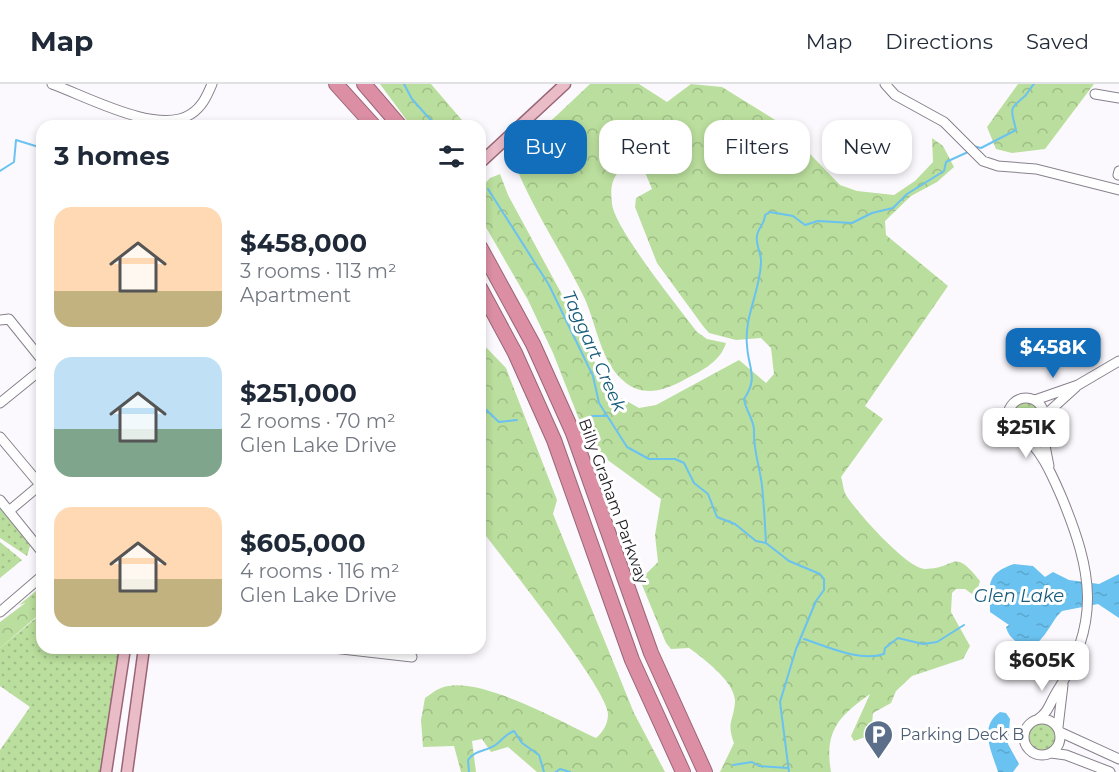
<!DOCTYPE html>
<html lang="en">
<head>
<meta charset="utf-8">
<style>
	:root { --surface:#fff; --page:#f2f2f3; --text:#1f2937; --muted:#747a83; --line:#e0e1e3; --accent:#126ebb }
	body { margin:0; font-family:Montserrat,sans-serif; background:var(--page); color:var(--text); height:100vh; display:flex; flex-direction:column; font-size:22px; white-space:nowrap }
	* { box-sizing:border-box; margin:0 }
	p { font-size:20px; color:var(--muted) }
	.icon { flex:none; width:33px; height:33px; fill:none; stroke:currentColor; stroke-width:2; stroke-linecap:round; stroke-linejoin:round }
	.map { position:relative; flex:1; overflow:hidden }
	.details { position:absolute; left:36px; top:36px; width:450px; height:534px; display:flex; flex-direction:column; background:var(--surface); border-radius:18px; box-shadow:0 3px 9px #0003 }
	.details>* { flex:none }
	.guide { position:absolute; left:504px; top:36px; width:525px; height:54px; display:flex; gap:12px }
	.price { position:absolute; translate:-50% -51px; padding:0 14px; border-radius:12px; background:#fff; color:#222; font-size:20px; line-height:39px; filter:drop-shadow(0 2px 3px #0008) }
	.price::after { content:''; position:absolute; left:50%; top:36px; width:18px; height:14px; margin-left:-9px; background:inherit; clip-path:polygon(0 0,100% 0,50% 100%) }
	.price.active { background:var(--accent); color:#fff }
	ul { padding:0; list-style:none }
	li { display:flex; align-items:center; gap:18px; height:150px; padding:0 18px }
	li span { display:grid; place-items:center; flex:none; width:168px; height:120px; border-radius:18px; color:#555 }
	li>.icon { margin-inline-start:auto }
	span .icon { width:72px; height:72px; fill:#fffc; stroke-width:1 }
	li b { font-size:26px }
	h2 { display:flex; justify-content:space-between; align-items:center; height:72px; padding:0 18px; font-size:26px }
	.chip { padding:0 21px; border-radius:18px; background:var(--surface); box-shadow:0 3px 9px #0003; font-size:21px; line-height:54px }
	.chip.active { background:var(--accent); color:#fff }
	header { display:flex; align-items:center; gap:36px; box-sizing:border-box; height:84px; padding:0 30px; background:var(--surface); border-bottom:2px solid var(--line) }
	header strong { font-size:28px }
	nav { display:flex; gap:33px; margin-inline-start:auto; font-size:21px }
	.map>svg:first-child { display:block }
	.grass { fill:url(#grass-dots) }
	.forest { fill:url(#forest-crowns) }
	.water { fill:url(#water-ripples) }
	.lines { fill:none; stroke-linecap:round; stroke-linejoin:round }
	.stream { stroke:#6ac2f0; stroke-width:2 }
	.minor-casing { stroke:#88818d; stroke-width:11 }
	.major-casing { stroke:#996675; stroke-width:13 }
	.highway-casing { stroke:#996675; stroke-width:16 }
	.minor { stroke:#fff; stroke-width:9 }
	.major { stroke:#eabcc8; stroke-width:10 }
	.highway { stroke:#dc8fa4; stroke-width:14 }
	.labels { text-anchor:middle; stroke-width:6; stroke-linejoin:round; paint-order:stroke }
	.street-label { font-size:16px; fill:#1d1a1f; stroke:#fff }
	.service-label { font-size:16px; fill:#4e5e75; stroke:#fff; text-anchor:start }
	.water-label { font-size:18px; font-style:italic; fill:#185c7b; stroke:#fff }
</style>
</head>
<body>
<header>
<strong>Map</strong>
<nav><a>Map</a><a>Directions</a><a>Saved</a></nav>
</header>
<div class="map">
<svg width="1119" height="688" viewBox="0 0 1119 688">
	<defs>
		<pattern id="grass-dots" width="8" height="8" patternUnits="userSpaceOnUse" patternTransform="scale(1.5)"><rect width="8" height="8" fill="#bade9d"/><path d="M2 2h.1M6 6h.1" fill="none" stroke="#9fbe87" stroke-width="1.8" stroke-linecap="round"/></pattern>
		<pattern id="forest-crowns" width="20" height="18" patternUnits="userSpaceOnUse" patternTransform="scale(1.5)"><rect width="20" height="18" fill="#bade9d"/><path d="M2 6a3 3 0 1 1 6 0M12 15a3 3 0 1 1 6 0" fill="none" stroke="#9fbe87"/></pattern>
		<pattern id="water-ripples" width="26" height="14" patternUnits="userSpaceOnUse" patternTransform="scale(1.5)"><rect width="26" height="14" fill="#6ac2f0"/><path d="M2 4q2-2 4 0t4 0M15 11q2-2 4 0t4 0" fill="none" stroke="#5ba6cd"/></pattern>
	</defs>
	<rect width="100%" height="100%" fill="#fcf9fe"/>
	<path class="grass" d="M1013 331a14 14 0 1 1 28 0a14 14 0 1 1-28 0Z
		M0 423 30 462 27 472 0 454Z
		M0 458 22 476 0 494Z
		M42 502V564H120L103 688H0V666L30 623 0 602V564L36 534 28 518 19 521Z
		M1029 652a14 14 0 1 1 28 0a14 14 0 1 1-28 0Z"/>
	<path class="forest" d="M380 0H431L467 42H411Z
		M590 0H639L667 18 691 0 722 3 780 39 840 101 857 107 894 111 915 97 933 78 932 54 943 62 954 83 937 98 911 112 885 137 886 151 948 202 865 322 883 335 841 393C843 398 843 406 846 411 856 427 907 485 925 485 957 485 952 462 980 497L977 508 972 510 965 505H956L952 509 951 528 970 562 963 575 912 592 896 607 891 619 873 629 871 651 854 657 851 652 870 610C839 632 824 647 831 688H720L734 659C726 637 734 637 735 617 735 598 703 574 689 564L671 565 666 559 640 496 658 478 655 451 661 415 594 366 588 358 553 269 528 216 480 133V105L490 94 500 90 508 111 566 218 596 281 618 312 639 324 656 321 739 276 766 299 774 290 771 264 761 254 736 256 709 249 703 242 657 179 635 123 636 114 652 105 644 86 638 80C615 82 609 98 612 120 615 145 679 224 697 248L707 255 726 259C720 279 699 288 682 297 665 306 644 313 626 299 599 278 597 238 582 209 560 165 532 124 514 78L519 67Z
		M1018 0H1094L1045 65 1012 69 996 65 987 43Z
		M480 257 506 284 557 416 553 430 634 629 665 688H537L508 663 491 668 482 655 472 657 476 688H461L454 662 423 663 421 636 425 614C430 611 435 606 441 604 476 589 561 638 596 654 603 648 608 640 608 630 608 606 506 478 486 452L480 439Z
		M28 517 36 533 0 564V538Z"/>
	<path class="water" d="M1014 480 1033 482 1045 493 1053 488 1069 496 1099 500 1119 490V534L1098 520 1062 527C1049 538 1039 575 1017 558 1011 554 1008 550 1006 543L1009 541 990 528C990 502 984 490 1014 480Z
		M1000 628 1006 629 1010 635 1008 660 1019 680 1013 688H998C992 668 978 643 1000 628Z"/>
	<g class="lines">
		<path class="stream" d="M404 0 412 15 436 42
			M973 62 981 64 1016 46C1011 24 1008 26 1025 12 1028 9 1030 4 1034 0
			M0 87 14 78 16 56 42 64
			M488 105 549 201 593 292 599 319 627 363 649 375H675L684 379 694 399 708 410 717 433 735 440 756 457 766 459 789 477 820 490 824 495V506L816 517 796 565 780 618 789 688
			M480 320 499 338 517 336
			M592 332H606
			M766 459C765 440 764 421 762 402 760 383 753 366 754 346 754 336 745 325 744 315 759 293 748 284 747 261 744 233 760 207 761 179 762 169 755 161 757 152 758 143 765 140 765 131L770 128 793 132 805 141 818 137 852 139 872 129 893 124 907 110 944 87 946 78 968 68
			M804 555C828 563 860 578 884 570L885 564 898 554 923 560 937 558 964 541
			M733 681 752 678 759 682 788 684
			M469 688 468 676C475 665 488 668 498 659 504 654 506 650 514 647L522 659 539 671 544 688
			M556 688 560 685 570 688"/>
		<defs>
			<path id="minor" d="M52 0C86 12 158 52 191 30 202 23 207 12 212 0
				M885 0 895 11 944 38 983 77 998 82 1036 85 1119 106
				M1095 10 1119 14
				M1118 91 1119 87
				M0 236 9 235 42 276
				M1008 332a18 18 0 1 1 36 0a18 18 0 1 1-36 0Z
				M1035 316 1078 301 1119 277
				M0 319 42 285
				M1044 332 1076 303
				M1041 341 1049 382
				M1020 349C1041 364 1052 391 1062 414 1092 487 1102 538 1056 609 1050 619 1048 629 1038 635
				M0 353 42 403
				M0 416 42 468
				M9 427 40 401
				M0 528 42 492
				M333 564 412 573
				M1024 653a18 18 0 1 1 36 0a18 18 0 1 1-36 0Z
				M1058 643 1063 601
				M1060 648 1119 675
				M1051 669 1066 671 1110 688"/>
			<path id="major" d="M480 79 565 0
				M106 688 125 564
				M127 688 144 564"/>
			<path id="highway" d="M336 0 374 42
				M364 0 400 42
				M480 163 533 260 573 349 651 569 705 688
				M480 204 515 269 554 356 632 576 683 688"/>
		</defs>
		<use href="#minor" class="minor-casing"/>
		<use href="#major" class="major-casing"/>
		<use href="#highway" class="highway-casing"/>
		<use href="#minor" class="minor"/>
		<use href="#major" class="major"/>
		<use href="#highway" class="highway"/>
	</g>
	<defs>
		<symbol id="parking-pin" viewBox="-11 -11 22 30"><path d="M0 17L-7.5 6A9.5 9.5 0 1 1 7.5 6Z" fill="#5c6f8a" stroke="#fff"/><path d="M-3.5-5.5H1a3.5 3.5 0 0 1 0 7H-1V5.5H-3.5ZM-1-3.4V-.6H.8a1.4 1.4 0 0 0 0-2.8Z" fill="#fff"/></symbol>
	</defs>
	<g fill-rule="evenodd">
		<use href="#parking-pin" x="862" y="634" width="33" height="45"/>
	</g>
	<g class="labels">
		<g class="street-label">
			<text transform="translate(614 417) rotate(70)" y="6">Billy Graham Parkway</text>
		</g>
		<g class="service-label">
			<text x="900" y="656">Parking Deck B</text>
		</g>
		<g class="water-label">
			<text transform="translate(594 267) rotate(66)" y="6">Taggart Creek</text>
			<text x="1019" y="518">Glen Lake</text>
		</g>
	</g>
</svg>
<b class="price active" style="left:1053px;top:295px">$458K</b>
<b class="price" style="left:1026px;top:375px">$251K</b>
<b class="price" style="left:1042px;top:608px">$605K</b>
<div class="guide">
<a class="chip active">Buy</a>
<a class="chip">Rent</a>
<a class="chip">Filters</a>
<a class="chip">New</a>
</div>
<section class="details">
<h2>3 homes<svg class="icon" aria-label="filters" viewBox="0 0 24 24"><path d="M4 7h16M4 17h16"/><circle cx="9" cy="7" r="2"/><circle cx="15" cy="17" r="2"/></svg></h2>
<ul>
<li><span style="background:linear-gradient(#ffd9b3 70%,#c2b280 0)"><svg class="icon" aria-label="home" viewBox="0 0 24 24"><path d="M3 11l9-7 9 7M6 9v11h12V9"/></svg></span><div><b>$458,000</b><p>3 rooms · 113 m²</p><p>Apartment</p></div></li>
<li><span style="background:linear-gradient(#bfe0f5 60%,#7fa58c 0)"><svg class="icon" aria-label="home" viewBox="0 0 24 24"><path d="M3 11l9-7 9 7M6 9v11h12V9"/></svg></span><div><b>$251,000</b><p>2 rooms · 70 m²</p><p>Glen Lake Drive</p></div></li>
<li><span style="background:linear-gradient(#ffd9b3 60%,#c2b280 0)"><svg class="icon" aria-label="home" viewBox="0 0 24 24"><path d="M3 11l9-7 9 7M6 9v11h12V9"/></svg></span><div><b>$605,000</b><p>4 rooms · 116 m²</p><p>Glen Lake Drive</p></div></li>
</ul>
</section>
</div>
</body>
</html>
